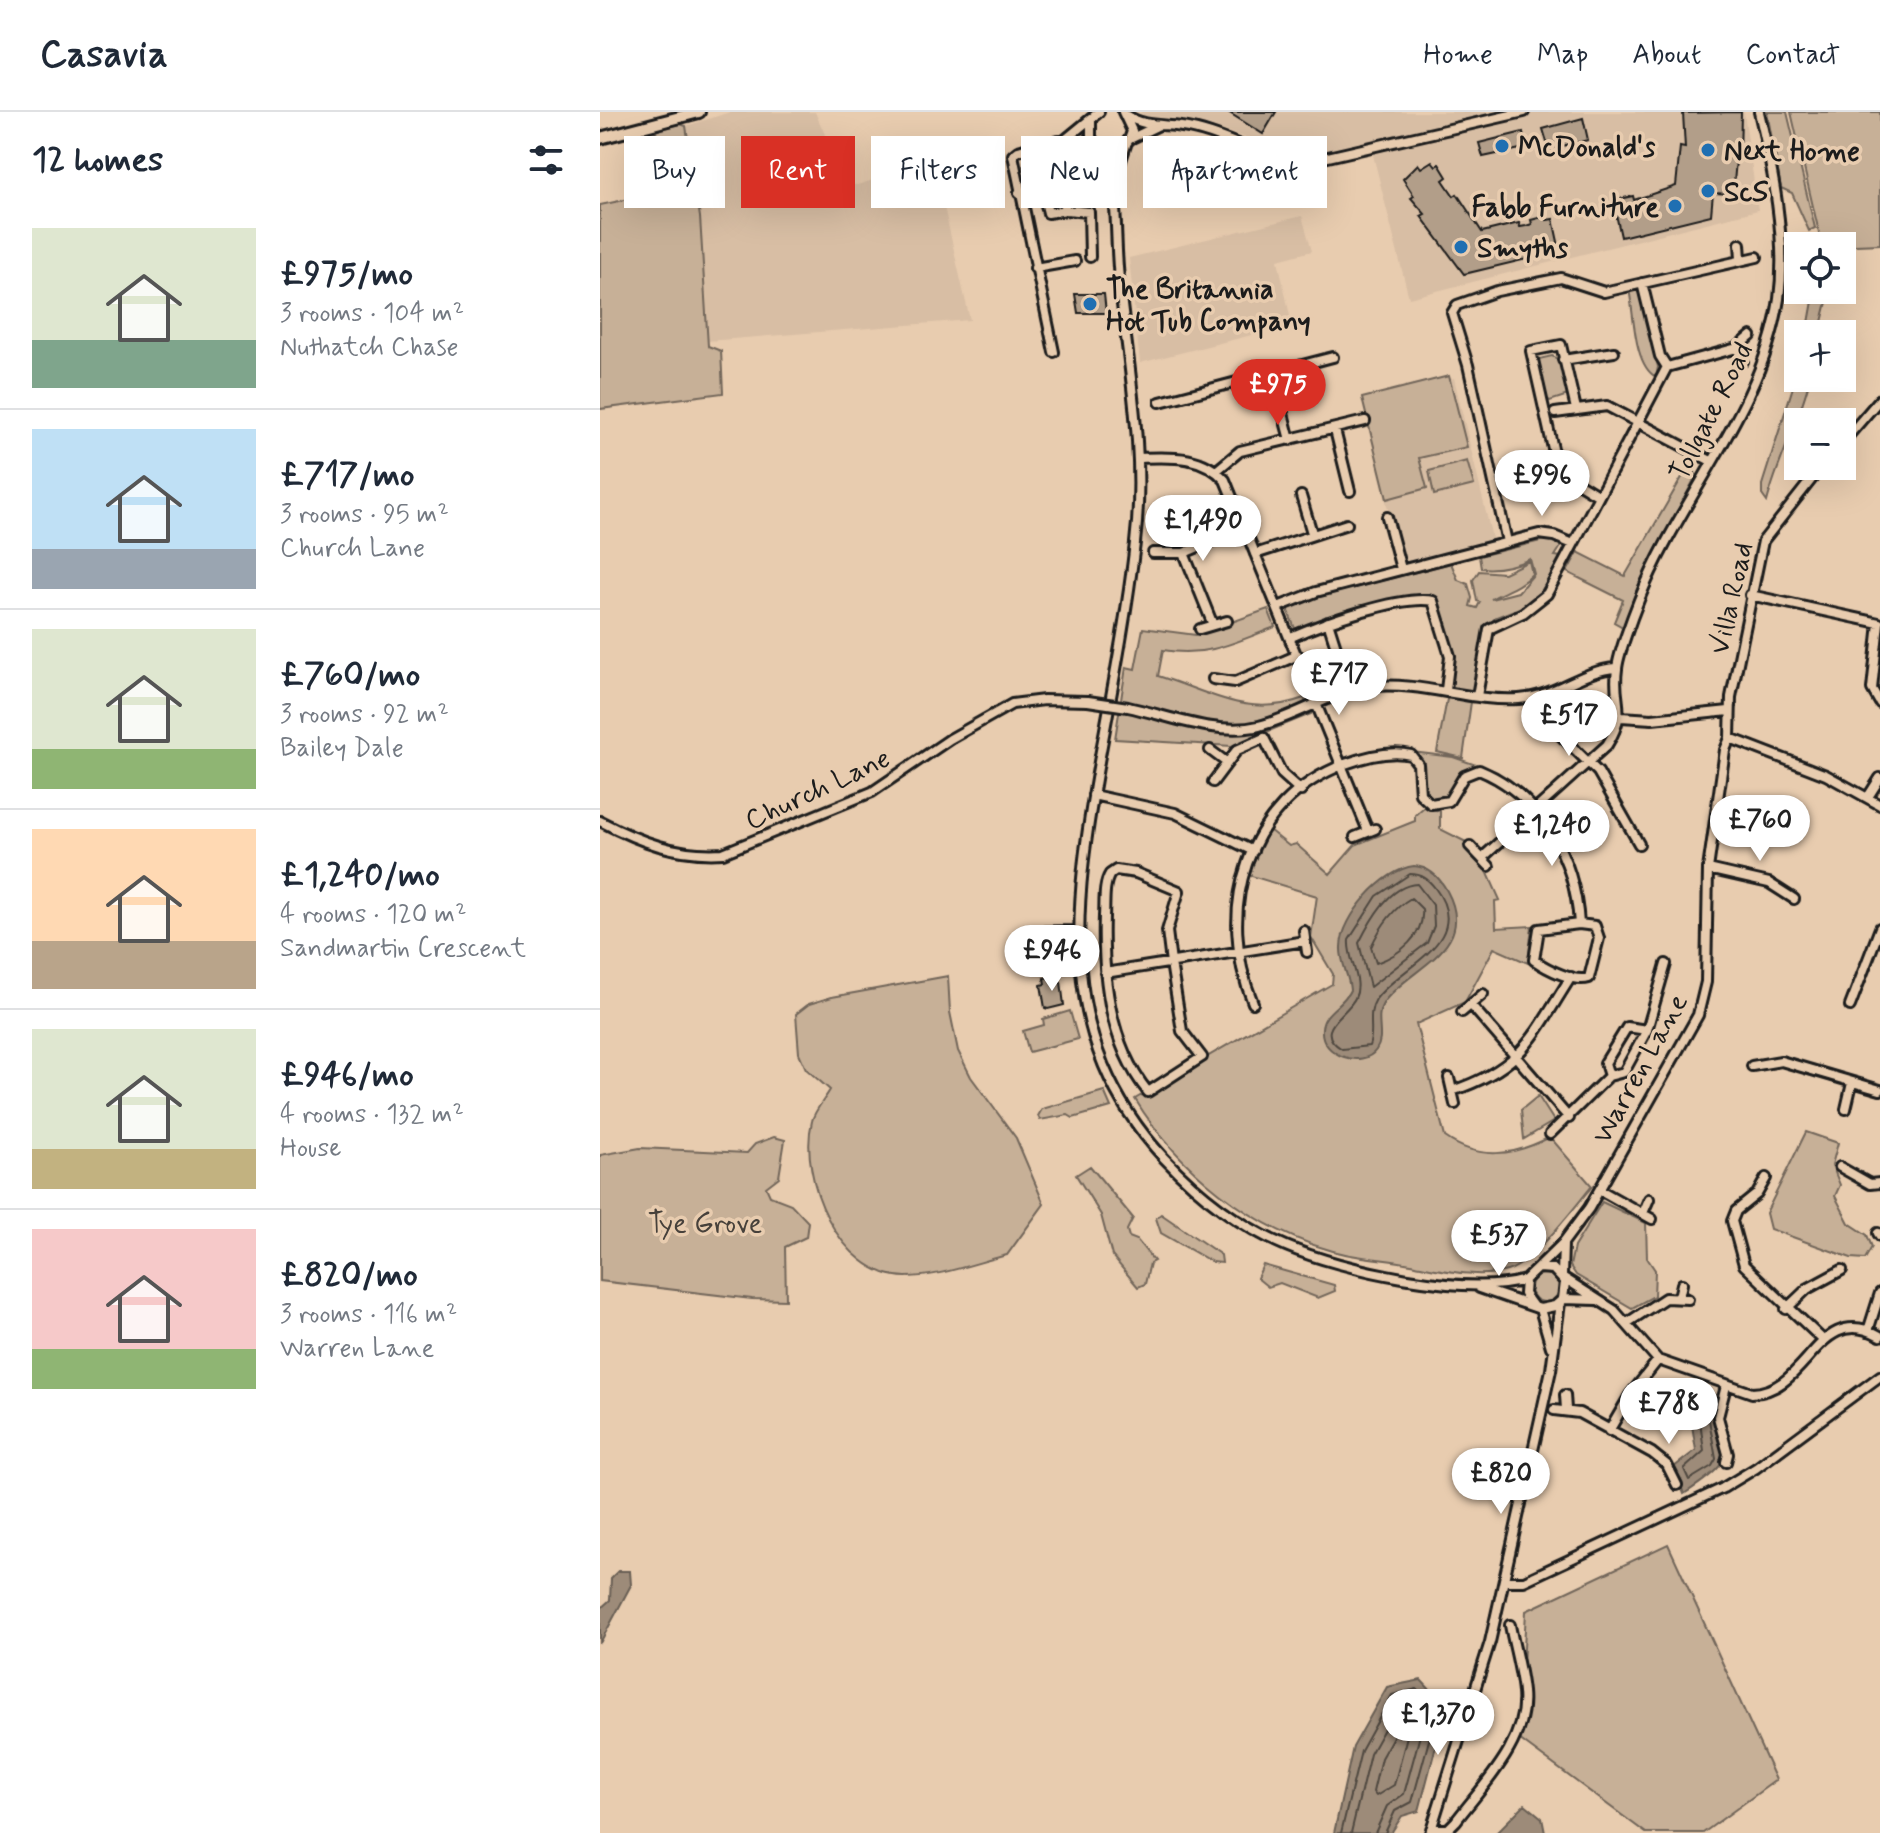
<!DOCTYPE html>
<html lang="en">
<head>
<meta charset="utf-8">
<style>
	:root { --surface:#fff; --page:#f6f6f7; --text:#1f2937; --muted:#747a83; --line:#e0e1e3; --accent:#d93025 }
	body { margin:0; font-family:Mynerve,sans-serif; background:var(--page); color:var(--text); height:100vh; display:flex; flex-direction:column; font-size:30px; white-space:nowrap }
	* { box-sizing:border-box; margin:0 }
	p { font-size:26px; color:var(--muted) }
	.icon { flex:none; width:44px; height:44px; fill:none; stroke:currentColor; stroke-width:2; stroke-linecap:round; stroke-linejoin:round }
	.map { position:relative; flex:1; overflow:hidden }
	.side { display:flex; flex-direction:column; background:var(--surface); width:600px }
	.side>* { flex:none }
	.banner { position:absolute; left:24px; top:24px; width:760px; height:72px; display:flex; gap:16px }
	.tools { position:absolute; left:1184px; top:120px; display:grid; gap:16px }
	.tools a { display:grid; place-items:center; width:72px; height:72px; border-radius:0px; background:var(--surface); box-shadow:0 8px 32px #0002; font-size:40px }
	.price { position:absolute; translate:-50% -68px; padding:0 18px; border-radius:28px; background:#fff; color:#222; font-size:26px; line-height:52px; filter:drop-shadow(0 2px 4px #0008) }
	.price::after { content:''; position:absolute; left:50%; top:48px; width:24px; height:18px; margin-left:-12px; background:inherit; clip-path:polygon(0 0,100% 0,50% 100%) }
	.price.active { background:var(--accent); color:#fff }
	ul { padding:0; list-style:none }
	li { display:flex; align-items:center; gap:24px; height:200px; padding:0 32px }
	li+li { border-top:2px solid var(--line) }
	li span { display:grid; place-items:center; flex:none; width:224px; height:160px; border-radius:0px; color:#555 }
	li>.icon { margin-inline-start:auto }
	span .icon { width:96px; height:96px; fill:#fffc; stroke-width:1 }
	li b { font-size:34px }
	h2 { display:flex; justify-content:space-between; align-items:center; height:96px; padding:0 32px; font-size:34px }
	.tag { padding:0 28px; border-radius:0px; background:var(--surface); box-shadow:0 8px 32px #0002; font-size:28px; line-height:72px }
	.tag.active { background:var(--accent); color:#fff }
	header { display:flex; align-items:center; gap:48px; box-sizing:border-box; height:112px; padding:0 40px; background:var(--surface); border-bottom:2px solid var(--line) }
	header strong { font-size:38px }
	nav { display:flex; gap:44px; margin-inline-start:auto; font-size:28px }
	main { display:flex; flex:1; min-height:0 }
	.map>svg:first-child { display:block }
	.built { fill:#d8bea4 }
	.green { fill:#c7b097; stroke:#72665a; stroke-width:2 }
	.water { fill:#9d8b79; stroke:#695f54; stroke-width:2 }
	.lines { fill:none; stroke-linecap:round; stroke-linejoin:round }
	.shore { stroke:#504841; stroke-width:2 }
	.building { fill:#b29e89; stroke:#1c1c1c; stroke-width:2 }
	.minor-casing { stroke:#1c1c1c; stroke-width:14 }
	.major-casing { stroke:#1c1c1c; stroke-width:16 }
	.minor { stroke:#e8ccaf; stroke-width:8 }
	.major { stroke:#e8ccaf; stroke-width:10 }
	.minor-bridge-casing { stroke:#1c1c1c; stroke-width:14; stroke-linecap:butt }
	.minor-bridge { stroke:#e8ccaf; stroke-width:8 }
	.poi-dot { fill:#1f6fb2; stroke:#e8ccaf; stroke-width:3 }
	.labels { text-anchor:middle; stroke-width:7; stroke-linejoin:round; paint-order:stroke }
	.poi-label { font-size:28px; font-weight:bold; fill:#1c1c1c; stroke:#e8ccaf; text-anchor:start }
	.street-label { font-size:28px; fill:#1c1c1c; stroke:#e8ccaf }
	.park-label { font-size:28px; fill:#47413b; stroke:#e8ccaf }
</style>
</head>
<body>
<header>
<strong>Casavia</strong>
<nav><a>Home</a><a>Map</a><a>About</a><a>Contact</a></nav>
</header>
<main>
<section class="side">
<h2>12 homes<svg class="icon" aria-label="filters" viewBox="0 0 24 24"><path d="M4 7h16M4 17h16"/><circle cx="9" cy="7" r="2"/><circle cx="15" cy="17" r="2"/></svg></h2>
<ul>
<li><span style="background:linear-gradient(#dfe7d0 70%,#7fa58c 0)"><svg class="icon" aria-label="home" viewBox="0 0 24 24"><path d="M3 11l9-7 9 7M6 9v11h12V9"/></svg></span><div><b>£975/mo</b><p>3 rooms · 104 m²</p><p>Nuthatch Chase</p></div></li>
<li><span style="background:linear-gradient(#bfe0f5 75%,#9aa5b1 0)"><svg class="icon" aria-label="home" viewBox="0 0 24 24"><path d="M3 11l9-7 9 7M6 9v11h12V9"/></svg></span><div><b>£717/mo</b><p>3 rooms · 95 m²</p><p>Church Lane</p></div></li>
<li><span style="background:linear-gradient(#dfe7d0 75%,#8fb573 0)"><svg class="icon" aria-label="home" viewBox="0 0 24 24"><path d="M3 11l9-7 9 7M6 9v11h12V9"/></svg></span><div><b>£760/mo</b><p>3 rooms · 92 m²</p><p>Bailey Dale</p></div></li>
<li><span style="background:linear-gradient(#ffd9b3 70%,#b9a48a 0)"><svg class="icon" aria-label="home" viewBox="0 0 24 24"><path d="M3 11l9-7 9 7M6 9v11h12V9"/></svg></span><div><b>£1,240/mo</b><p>4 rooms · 120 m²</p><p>Sandmartin Crescent</p></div></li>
<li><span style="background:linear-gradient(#dfe7d0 75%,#c2b280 0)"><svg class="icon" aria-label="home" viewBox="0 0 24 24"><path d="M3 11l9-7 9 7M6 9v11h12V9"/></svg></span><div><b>£946/mo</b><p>4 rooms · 132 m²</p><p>House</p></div></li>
<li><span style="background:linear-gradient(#f6c9c9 75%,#8fb573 0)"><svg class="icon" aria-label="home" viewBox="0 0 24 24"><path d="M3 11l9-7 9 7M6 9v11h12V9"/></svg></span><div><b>£820/mo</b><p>3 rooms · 116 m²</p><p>Warren Lane</p></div></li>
</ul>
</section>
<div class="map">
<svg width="1280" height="1721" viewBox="0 0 1280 1721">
	<rect width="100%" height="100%" fill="#e8ccaf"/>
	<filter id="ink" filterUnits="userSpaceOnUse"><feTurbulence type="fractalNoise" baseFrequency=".0125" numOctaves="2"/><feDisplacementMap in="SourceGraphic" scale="16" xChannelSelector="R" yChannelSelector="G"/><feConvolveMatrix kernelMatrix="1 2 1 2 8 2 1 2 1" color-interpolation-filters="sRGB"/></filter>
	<g filter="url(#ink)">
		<path class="built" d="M130 0H215L247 72 257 73 326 52 344 95 370 208 107 229 100 105 86 14Z
			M540 0H1144L1158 98 809 186 770 31 715 43H695L614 15 582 7 546 5Z
			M702 104 712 139 678 148 692 213 540 251 529 146Z
			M854 266 893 430 801 451 761 287Z"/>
		<path class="green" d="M1167 0H1187L1215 116 1209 119 1192 81 1181 76Z
			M1191 0H1280V132L1230 134 1221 129Z
			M80 12 86 14 100 105 108 234 121 239 123 281 0 297V93L34 86 31 71 61 64 56 18Z
			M1037 176 1055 228 1052 229 1058 255 1056 265C1033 253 1034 199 1029 177Z
			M1215 178H1228L1229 182 1219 222H1207Z
			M952 244 960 248 968 283 950 289 946 286 937 253 939 247Z
			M1198 259V266H1210C1200 308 1178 347 1167 390L1162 383V373Z
			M849 264 867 335 819 346 827 376 787 387 762 286Z
			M1092 348 1096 364 1039 472 1023 515 1014 510 1023 488 967 460 978 440 1025 464Z
			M867 349 874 373 834 383 829 359Z
			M949 427 962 433 955 444 961 445 939 483 922 495 896 505 884 518 879 573 873 576 863 646 837 640 854 550 837 488 825 483 726 508 696 519 687 497 714 486 851 451 858 468 868 472 872 486 870 494 877 496 880 490 877 489 873 468 879 459 904 461 929 449 932 462C919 476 904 479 891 487L918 480 934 462 930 447C914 454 899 458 881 456L879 444Z
			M668 497 675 515C636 530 606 546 563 538L558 564C610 580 648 607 704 586L711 602 632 634 515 627 526 555 535 557 543 516 596 523Z
			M812 640 853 645 879 654 865 659 850 683 834 687 825 680 820 650Z
			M824 695 840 699V717L870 732 866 738 887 759 900 788 895 789 896 816 932 814 928 851 894 836 865 890 816 912 845 1025C879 1049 914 1044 950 1025L992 1074C975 1095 932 1152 907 1159 876 1167 841 1158 811 1152 785 1147 757 1146 733 1139 652 1117 578 1057 535 987L732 872 733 862 711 825 717 784 648 763 669 718 689 734 696 732 730 762 755 733 815 709V703Z
			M348 864 350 900 358 939 371 965 416 1026 444 1092 407 1143C375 1151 339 1165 306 1165 239 1164 198 1065 212 1009 214 999 225 987 230 978L206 957 199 941 196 902 209 892 232 885Z
			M470 899 478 927 429 940 423 919 444 913 443 907Z
			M504 979 511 995 473 1006 468 1003 440 1008 438 1004 442 997Z
			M938 984 954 1009 924 1027 921 998Z
			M1206 1020 1238 1031 1232 1053 1240 1073 1235 1084 1249 1111 1267 1123 1272 1135 1265 1147 1251 1146 1170 1117 1166 1101Z
			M174 1025 185 1028 179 1065 166 1075 170 1084 191 1092 208 1110 206 1125 185 1135 186 1188 152 1187 0 1169V1043L40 1036 147 1041 155 1032Z
			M490 1054 533 1106 527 1118 529 1125 537 1128 554 1149 550 1151 545 1172 538 1175 512 1144 501 1103 476 1063Z
			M1002 1090 1046 1111 1047 1146 1055 1158 1054 1184 1032 1196 976 1163 970 1154 974 1135Z
			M561 1102 621 1143 622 1151 612 1150 561 1121 556 1106Z
			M663 1153 734 1173 735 1179 718 1186 680 1171 668 1175 657 1166Z
			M931 1176a14 14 0 1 1 28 0a14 14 0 1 1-28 0Z
			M1068 1432 1176 1668 1103 1721H1046L919 1627 926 1499Z"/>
		<path class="water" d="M814 754C829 755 840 766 847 779 879 838 809 855 784 890 773 906 786 924 776 938 763 957 720 944 722 917 723 899 743 894 750 878 749 863 740 850 741 835 741 805 784 757 814 754Z
			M1101 1278 1116 1283 1118 1289C1112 1349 1151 1338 1084 1382L1074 1355 1096 1338 1090 1301Z
			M18 1459H30L31 1473 0 1531V1497L10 1488 11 1466Z
			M821 1568 846 1595 819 1699 802 1704 791 1721H734L753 1635 787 1575Z
			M925 1692 942 1706 945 1721H896Z"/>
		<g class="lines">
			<path class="shore" d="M810 762C822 762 828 767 835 776 876 830 799 854 776 887 766 903 775 919 769 934L742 937C711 918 747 903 755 886 764 868 747 847 749 828L777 784Z
				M817 772 833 793 834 814 827 831 770 875 759 831C770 809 789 773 817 772Z
				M811 786 822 797C825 824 799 843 776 851L771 835C780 815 792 797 811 786Z
				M1106 1291 1116 1347 1112 1354 1089 1368 1084 1357 1104 1339 1099 1301Z
				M809 1604 811 1609 794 1673 776 1684 773 1680 781 1646 804 1605Z
				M741 1721 761 1639 792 1583 817 1577 837 1599 812 1690 795 1699 785 1721
				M751 1721 770 1642 798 1592 814 1588 826 1601 804 1682 787 1694 775 1721"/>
		</g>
		<path class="building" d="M628 0H676L663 22Z
			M1141 0 1140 48H1136L1133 82 1113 81 1111 103 1021 125 1014 93 1020 91 1019 87 1033 84 1034 88 1076 74 1080 35 1085 36 1083 1Z
			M983 6 988 28 949 37 943 17Z
			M923 20 925 36 883 45 879 31Z
			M451 38 468 39 467 42 482 48 481 50 493 59 490 62 499 75 496 76 499 89 473 86 472 75 463 66 449 63 438 68 424 54 436 42V45Z
			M832 49 836 54 839 52 847 65 843 68 854 84 857 82 882 120 919 111 920 115 926 114 932 112 931 108 946 104 947 108 953 107 960 139 864 162 821 104 825 102 811 86 814 84 803 67 818 52 821 56Z
			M475 182H504L506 201H478Z
			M455 864 456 871 461 870 464 893 448 897 445 896 441 873 445 872 444 866Z"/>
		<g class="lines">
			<defs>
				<path id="minor" d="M528 4C544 15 564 12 582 15 626 21 660 49 706 50L924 0
					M491 9V25L497 35
					M466 27 499 0
					M530 27 557 14
					M502 38C520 77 514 124 519 166 528 254 546 342 535 431 527 502 513 574 500 644 474 791 453 926 564 1046 599 1083 638 1114 686 1134 742 1158 867 1185 925 1168
					M514 70 526 33
					M442 77 448 101 466 98
					M419 81 461 74 466 98 489 100 490 145
					M1140 132 1141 146
					M435 156 475 149
					M1042 171 1060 244 1067 255
					M1137 236 1143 249
					M454 240 413 43 418 39C432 35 447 30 461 29 487 27 523 56 532 19L523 0
					M963 248 1014 240
					M673 263 690 328
					M560 290 733 245
					M976 297 961 233 931 239 958 359 999 384 1067 255 1137 236 1151 224
					M955 301 1007 294 1111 349
					M735 318 750 379
					M1242 331 1280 287
					M539 346C570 345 602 342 625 368L768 719
					M616 359 640 339 765 309
					M701 384 712 421
					M787 405 801 457
					M907 430 868 253 852 201 857 193 897 179 961 166 1004 180 1157 145
					M553 441H584L645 415
					M584 441 613 513
					M655 442 747 412
					M1150 483 1279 511 1272 577 1280 591
					M678 495 716 480 939 422 954 424 973 432
					M728 510 741 551
					M600 517 627 509
					M691 525C720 512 803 482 833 489L850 544 846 578
					M613 567 635 570 698 543
					M877 584 889 517 923 501 947 482 999 384
					M528 595C570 604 617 624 659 614 699 604 733 578 774 574 823 570 870 590 919 587 955 585 982 558 1016 556
					M1021 605 1052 607 1129 599
					M948 611 998 660 1039 732
					M1130 626 1226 663 1280 693
					M610 638 626 650
					M613 670 637 638 664 626 682 662 701 679
					M493 683 575 701 653 739
					M1268 685 1280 666
					M0 709C40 730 77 744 123 741L272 680 350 627 412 592 444 588 488 589
					M755 725 775 717
					M870 734 889 754
					M882 746 1007 633C1029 597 1012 592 1017 557 1018 543 1033 503 1039 488 1079 386 1163 297 1179 187 1187 126 1173 59 1159 0
					M1108 757 1169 771 1194 787
					M516 758 536 761 579 779 567 819 571 851 582 919 602 945 548 980C509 932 502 864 504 804 505 790 503 773 510 762Z
					M979 812 995 814 999 826 989 866C974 871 947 857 934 848L939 817Z
					M704 819 707 840
					M424 820 477 819
					M505 861 705 829
					M653 891C615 799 645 690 745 652 764 645 791 638 811 643L818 652 820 682 831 692 849 689 864 664 879 658C942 684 975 747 979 812
					M871 893 969 1006
					M1250 894 1280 816
					M862 900 883 882
					M1047 918 1066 852
					M1152 954 1181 949 1280 978
					M849 966 855 992
					M852 979C924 955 933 924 971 865
					M1246 997 1252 971
					M950 1022 1009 964 1024 960 1047 918 1027 915 1005 951 1009 964
					M1240 1055 1270 1072 1280 1071
					M1166 1066 1157 1082 1136 1099 1132 1109 1144 1153 1223 1228
					M1000 1078 1052 1107
					M1043 1101 1049 1087
					M1278 1121 1280 1124
					M962 1163 963 1132
					M964 1166 1014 1198 1058 1248 1152 1281C1209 1280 1217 1189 1280 1224
					M879 1176 940 1197 955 1194 963 1187 965 1170 953 1157 939 1156
					M1079 1185 1082 1172
					M963 1187 997 1188
					M932 1193 924 1182 925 1168 963 1131 989 1096 1098 903 1106 870 1108 757 1125 638 1130 626 1131 585 1163 429 1222 354
					M940 1197 951 1235
					M1186 1197 1207 1177 1242 1158
					M1027 1211 1065 1186 1088 1187
					M1268 1219 1280 1181
					M1126 1274 1118 1305 1128 1342 1126 1350
					M965 1283 966 1297
					M954 1298 979 1301 1052 1341 1067 1353 1077 1373
					M1009 1319 1030 1283 1058 1248
					M904 1469H924L1123 1376 1156 1356 1280 1264
					M831 1717H848L856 1709C884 1672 928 1630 923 1580 921 1558 914 1535 910 1513
					M830 1721 890 1530 951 1258 960 1191"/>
				<path id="major" d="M0 26 99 0"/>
			</defs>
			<use href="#minor" class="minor-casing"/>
			<use href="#major" class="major-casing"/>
			<use href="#minor" class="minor"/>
			<use href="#major" class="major"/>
			<defs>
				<path id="minor-bridge" d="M488 589 528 595"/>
			</defs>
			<use href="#minor-bridge" class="minor-bridge-casing"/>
			<use href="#minor-bridge" class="minor-bridge"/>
		</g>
	</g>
	<g class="poi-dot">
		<circle cx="902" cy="34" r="8"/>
		<circle cx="1108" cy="38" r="8"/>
		<circle cx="1108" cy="79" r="8"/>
		<circle cx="1075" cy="94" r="8"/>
		<circle cx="861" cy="135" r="8"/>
		<circle cx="490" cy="192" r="8"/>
	</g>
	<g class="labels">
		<g class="poi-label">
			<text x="918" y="44">McDonald's</text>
			<text x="1124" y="48">Next Home</text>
			<text x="1124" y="89">ScS</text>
			<text x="1059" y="104" text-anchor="end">Fabb Furniture</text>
			<text x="877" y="145">Smyths</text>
			<text x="506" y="186">The Britannia<tspan x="506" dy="32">Hot Tub Company</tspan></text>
		</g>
		<g class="street-label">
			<text transform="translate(1110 299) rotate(-63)" y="10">Tollgate Road</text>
			<text transform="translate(1130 486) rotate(-77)" y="10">Villa Road</text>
			<text transform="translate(217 676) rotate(-25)" y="10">Church Lane</text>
			<text transform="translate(1039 956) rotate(-61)" y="10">Warren Lane</text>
		</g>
		<g class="park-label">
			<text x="105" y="1120">Tye Grove</text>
		</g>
	</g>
</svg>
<div class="tools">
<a><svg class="icon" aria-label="locate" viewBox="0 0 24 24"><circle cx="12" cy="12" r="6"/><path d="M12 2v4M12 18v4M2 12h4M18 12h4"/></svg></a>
<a>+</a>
<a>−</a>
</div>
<b class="price active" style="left:678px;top:315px">£975</b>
<b class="price" style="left:942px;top:406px">£996</b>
<b class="price" style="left:603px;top:451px">£1,490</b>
<b class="price" style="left:739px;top:605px">£717</b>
<b class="price" style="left:969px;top:646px">£517</b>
<b class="price" style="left:1160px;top:751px">£760</b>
<b class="price" style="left:952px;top:756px">£1,240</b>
<b class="price" style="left:452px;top:881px">£946</b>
<b class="price" style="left:899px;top:1166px">£537</b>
<b class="price" style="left:1069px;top:1334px">£788</b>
<b class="price" style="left:901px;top:1404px">£820</b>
<b class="price" style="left:838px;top:1645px">£1,370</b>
<div class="banner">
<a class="tag">Buy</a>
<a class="tag active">Rent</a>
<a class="tag">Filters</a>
<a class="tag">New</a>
<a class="tag">Apartment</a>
</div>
</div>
</main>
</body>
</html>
